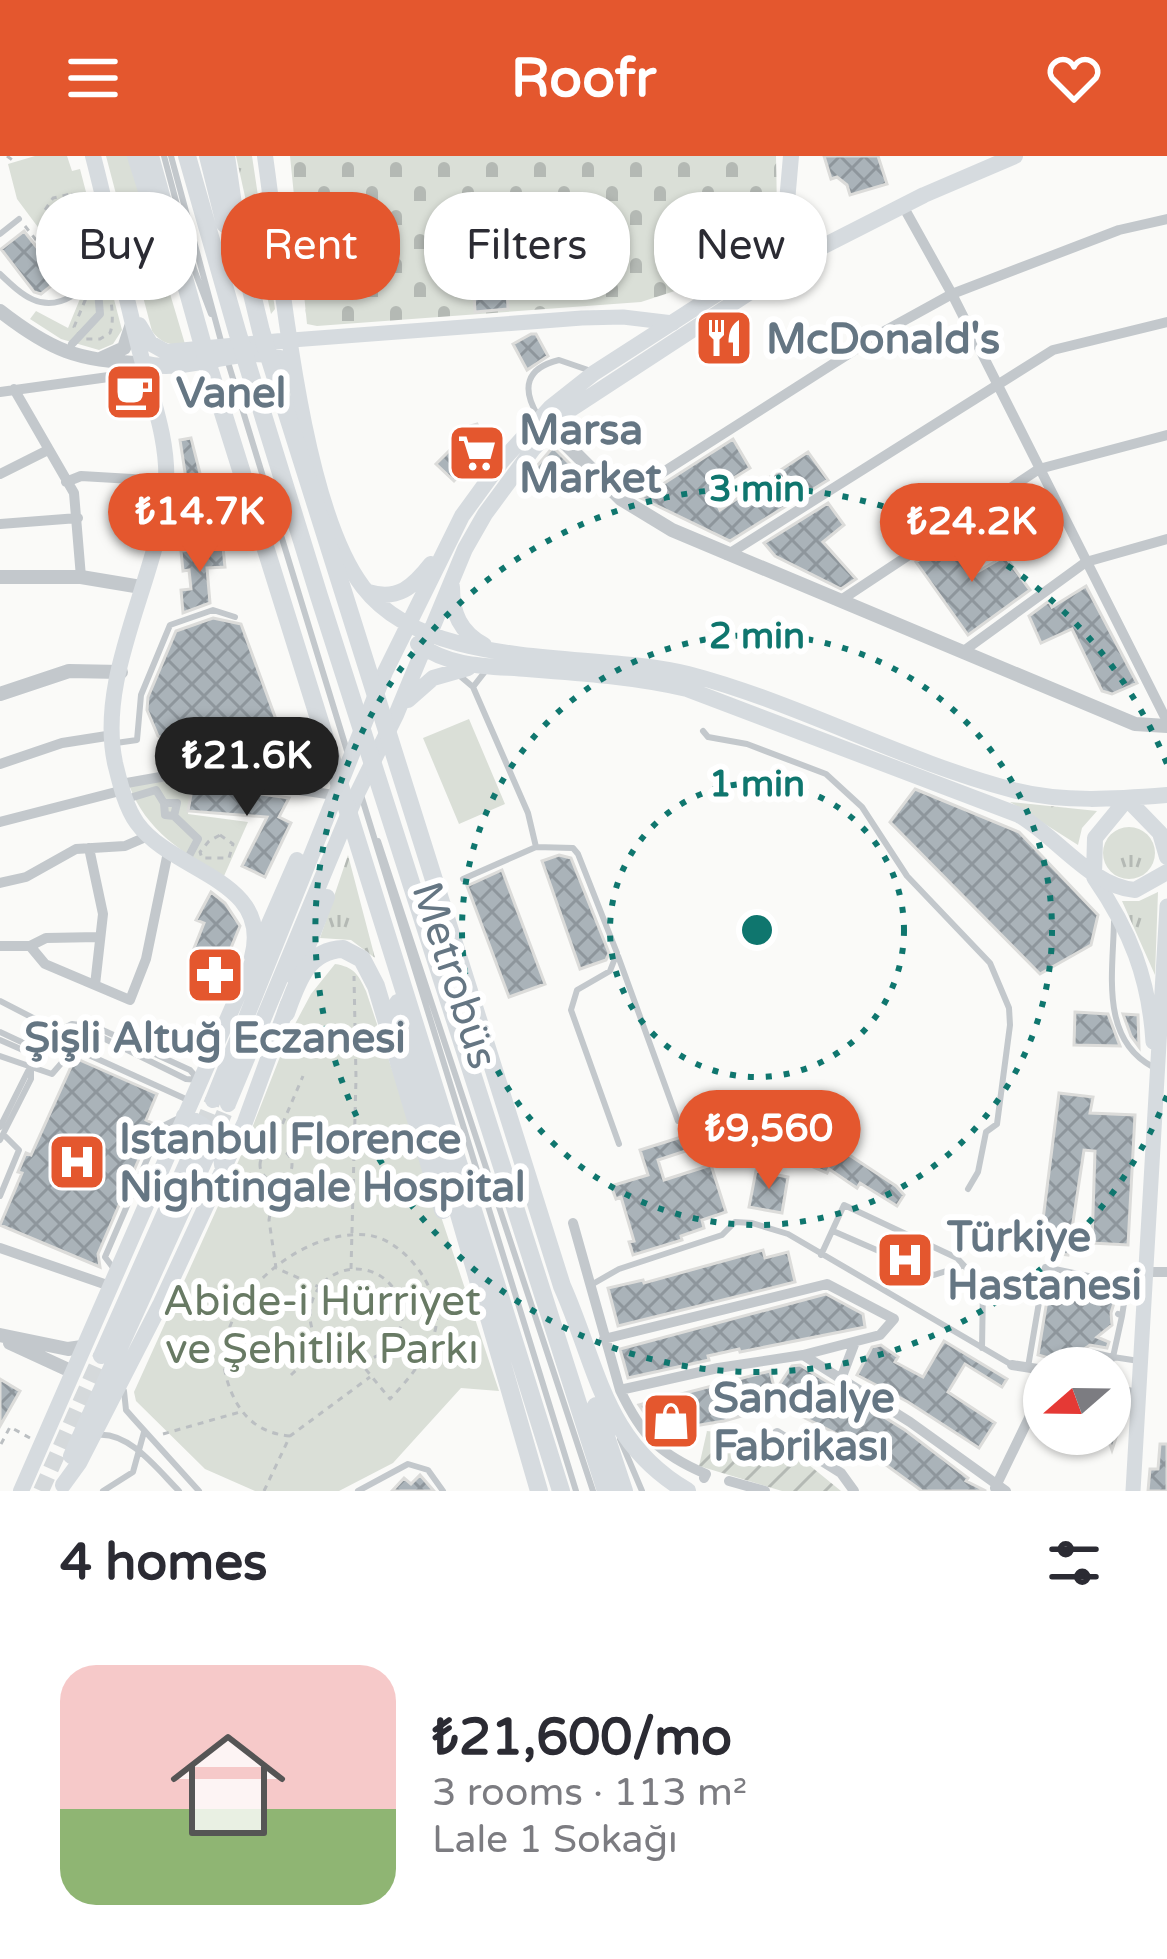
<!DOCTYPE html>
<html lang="en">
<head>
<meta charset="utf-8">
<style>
	:root { --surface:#fff; --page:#f2f2f3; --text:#2b2b33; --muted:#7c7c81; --line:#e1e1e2; --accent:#e4572e }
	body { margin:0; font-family:"Varela Round",sans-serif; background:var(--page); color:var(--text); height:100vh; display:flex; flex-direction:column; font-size:45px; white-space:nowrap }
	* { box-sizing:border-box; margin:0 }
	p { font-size:39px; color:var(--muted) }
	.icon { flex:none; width:66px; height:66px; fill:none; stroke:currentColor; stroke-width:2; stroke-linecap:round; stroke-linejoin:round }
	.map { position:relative; height:1335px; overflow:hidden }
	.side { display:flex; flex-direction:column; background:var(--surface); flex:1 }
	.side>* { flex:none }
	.banner { position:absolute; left:36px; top:36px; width:1095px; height:108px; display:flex; gap:24px }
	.needle { width:78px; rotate:250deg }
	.fabs { position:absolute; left:1023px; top:1191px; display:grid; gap:24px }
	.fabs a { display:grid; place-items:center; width:108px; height:108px; border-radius:50%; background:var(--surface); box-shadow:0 3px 9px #0004; font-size:60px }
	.price { position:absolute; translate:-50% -102px; padding:0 27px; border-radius:42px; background:var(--accent); color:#fff; font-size:39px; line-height:78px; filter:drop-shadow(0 3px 6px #0008) }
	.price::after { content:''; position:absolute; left:50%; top:72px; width:36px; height:27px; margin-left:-18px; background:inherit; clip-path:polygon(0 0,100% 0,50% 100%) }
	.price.active { background:#222; color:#fff }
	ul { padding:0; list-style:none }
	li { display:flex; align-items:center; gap:36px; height:300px; padding:0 60px }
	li+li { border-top:3px solid var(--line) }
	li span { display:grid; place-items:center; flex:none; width:336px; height:240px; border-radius:36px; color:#555 }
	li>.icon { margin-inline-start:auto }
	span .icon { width:144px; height:144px; fill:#fffc; stroke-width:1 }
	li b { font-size:51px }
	h2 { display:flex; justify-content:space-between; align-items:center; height:144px; padding:0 60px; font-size:51px }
	.chip { padding:0 42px; border-radius:48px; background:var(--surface); box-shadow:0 3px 9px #0004; font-size:42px; line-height:108px }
	.chip.active { background:var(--accent); color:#fff }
	header { display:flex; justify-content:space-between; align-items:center; height:156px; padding:0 60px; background:var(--accent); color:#fff; font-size:54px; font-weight:700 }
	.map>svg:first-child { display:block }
	.grass { fill:url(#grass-tufts) }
	.cemetery { fill:url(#cemetery-stones) }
	.park { fill:#dadfd7 }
	.garden { fill:url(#garden-furrows) }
	.building { fill:url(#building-cross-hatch); stroke:#dcdcda; stroke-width:3 }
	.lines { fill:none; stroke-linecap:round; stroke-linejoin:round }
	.primary-tunnel { stroke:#d5d9db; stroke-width:16; stroke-dasharray:16 8; stroke-linecap:butt }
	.path { stroke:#bbbfc2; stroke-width:3; stroke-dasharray:6 6; stroke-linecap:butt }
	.service { stroke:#c3c8cc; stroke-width:6 }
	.pedestrian { stroke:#c3c8cc; stroke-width:8 }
	.minor { stroke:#c3c8cc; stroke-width:10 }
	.tertiary { stroke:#c3c8cc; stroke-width:14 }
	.secondary { stroke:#d6dbdf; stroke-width:15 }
	.primary { stroke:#d6dbdf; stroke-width:16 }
	.trunk { stroke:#d6dbdf; stroke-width:18 }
	.ring { fill:none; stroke:#0f766e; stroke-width:6; stroke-dasharray:6 12 }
	.labels { text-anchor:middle; stroke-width:12; stroke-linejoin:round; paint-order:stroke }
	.poi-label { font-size:42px; font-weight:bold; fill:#657683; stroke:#fff; text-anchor:start }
	.street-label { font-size:42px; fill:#657683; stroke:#fff }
	.park-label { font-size:42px; fill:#687a64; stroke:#fff }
	.centre { fill:#0f766e; stroke:#fff; stroke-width:6 }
	.ring-label { font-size:36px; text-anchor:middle; font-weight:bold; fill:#0f766e; stroke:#fff; stroke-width:12; stroke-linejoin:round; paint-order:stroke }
</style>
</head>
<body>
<header><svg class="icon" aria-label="menu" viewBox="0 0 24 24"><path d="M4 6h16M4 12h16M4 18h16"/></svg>Roofr<svg class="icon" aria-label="heart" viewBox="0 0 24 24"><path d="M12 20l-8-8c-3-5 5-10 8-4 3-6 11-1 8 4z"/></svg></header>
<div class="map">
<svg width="1167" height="1335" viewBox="0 0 1167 1335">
	<defs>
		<pattern id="grass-tufts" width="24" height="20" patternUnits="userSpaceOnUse" patternTransform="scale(3)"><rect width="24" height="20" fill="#dadfd7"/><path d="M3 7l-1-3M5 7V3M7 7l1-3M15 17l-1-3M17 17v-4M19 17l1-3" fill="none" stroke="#b4b9b4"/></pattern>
		<pattern id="cemetery-stones" width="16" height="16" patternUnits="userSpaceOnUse" patternTransform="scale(3)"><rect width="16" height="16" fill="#dadfd7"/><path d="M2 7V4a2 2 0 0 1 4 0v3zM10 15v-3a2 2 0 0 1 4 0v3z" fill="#b4b9b4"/></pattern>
		<pattern id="garden-furrows" width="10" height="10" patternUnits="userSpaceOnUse" patternTransform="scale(3)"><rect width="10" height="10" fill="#dadfd7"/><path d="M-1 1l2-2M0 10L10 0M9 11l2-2" fill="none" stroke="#b4b9b4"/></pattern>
		<pattern id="building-cross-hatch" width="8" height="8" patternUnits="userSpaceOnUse" patternTransform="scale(3)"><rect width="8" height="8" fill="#aab3b9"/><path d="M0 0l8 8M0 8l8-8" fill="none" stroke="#8e969c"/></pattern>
	</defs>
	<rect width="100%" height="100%" fill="#fafaf8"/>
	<path class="grass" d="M106 0H129L185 188C170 190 161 187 152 175Z
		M236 0H252L275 153 271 158Z
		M1010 646 1097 655 1082 672 1078 689Z
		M1103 697a26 26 0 1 1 52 0a26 26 0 1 1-52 0Z
		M348 699 375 802 351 784 320 782Z
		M1158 736 1155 819 1122 745H1139Z"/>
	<path class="cemetery" d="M290 0H776C777 68 783 76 723 114L717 104 681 122 684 132 641 146 317 170 307 168Z"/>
	<path class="park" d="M35 0H67L72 15 80 13 122 174 113 188 99 194 61 183 30 163 36 155 68 172 84 133 17 43 8 8Z
		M469 563 505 648 459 668 423 582Z
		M151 624H193L188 658 248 666 224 720C183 697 146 675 129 629Z
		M335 808C354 811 358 818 366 835L499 1235 461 1232 393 1307 339 1335H255L205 1313 136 1245 134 1236 243 995 287 883 311 838Z"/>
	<path class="garden" d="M707 1275 776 1282 841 1335H782L699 1310Z"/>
	<path class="building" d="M824 0H878L887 28 850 39 847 29 837 21 831 23Z
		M24 75 61 122 41 138 34 136 1 93Z
		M507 133 508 153 475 156 474 135Z
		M531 178H536L548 200 527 214 513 188Z
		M477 268 487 290 454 325 436 308 460 284 457 274Z
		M191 282 203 329 198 330V342H189L180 284Z
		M733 283 750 312 711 336 720 354 808 296 828 324 730 385 641 342Z
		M553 291 576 314 555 337 532 316Z
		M828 347 844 369 823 386 856 423 841 433 775 400 764 387Z
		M952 382 974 418 1005 400 1030 434 968 479 916 406Z
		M223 391 225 411 207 412 210 447 183 457 181 434 191 433 189 414 183 415 181 395Z
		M1086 430 1137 527 1112 538 1102 535 1072 473 1041 487 1029 460 1049 445 1052 451Z
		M213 462 241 468 281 577 270 603 240 615 219 612 158 580 147 554 148 541 176 475Z
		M193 628 289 642 279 661 291 667 265 721 242 710 267 661 188 655Z
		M915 633 1019 676 1098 759 1091 789 1040 818 890 666Z
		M559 699 571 702 609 797 606 804 580 813 542 705Z
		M502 714 545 828 509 841 467 730Z
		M211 736 225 747 240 770 221 816 189 805 204 767 196 764Z
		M1075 856 1108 858 1120 890 1074 889Z
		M1123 858 1138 859 1139 891 1131 880Z
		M75 902 157 938 146 964 154 968 98 1098 100 1111 0 1069 22 1017 18 1016 26 997 31 999Z
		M1059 937 1093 941 1090 957 1135 959 1128 1089 1092 1087 1095 995 1084 994 1068 1099 1039 1095Z
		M748 960 752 974 766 970 770 981 720 997 716 985 658 1004 664 1024 711 1009 726 1056 702 1064 704 1072 681 1080 682 1084 633 1099 629 1086 634 1085 621 1041 616 1043 611 1030 648 1019 640 994Z
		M813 975 896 1030 904 1039 897 1050 860 1027 857 1032 829 1013 827 1017 804 1007Z
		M756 1015 788 1021 782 1057 749 1051Z
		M763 1094 765 1102 788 1096 795 1126 618 1170 608 1132 643 1124 644 1127Z
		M1051 1120 1118 1134 1111 1157 1112 1169 1097 1181 1109 1186 1107 1192 1090 1189 1084 1193 1087 1202 1102 1206 1101 1212H1085L1038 1199Z
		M826 1138 863 1158 865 1171 740 1196 739 1193 708 1200 709 1204 628 1222 620 1193Z
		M944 1185 1007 1223 1002 1231 965 1208 948 1236 995 1267 979 1292 908 1246 857 1219 872 1191 881 1189 898 1201 895 1206 923 1221Z
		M800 1209 905 1274 968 1322 966 1325 986 1335H922L857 1288 803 1261 807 1255 791 1246 724 1265 658 1276 639 1249 770 1215 775 1235 792 1210Z
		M0 1223 20 1235 0 1270Z
		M1110 1253 1124 1257 1112 1294 1110 1288 1086 1280 1110 1278Z
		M1160 1288H1167V1335H1148L1150 1313H1158Z
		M420 1319 434 1335H392L404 1322 411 1328Z"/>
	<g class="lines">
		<path class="primary-tunnel" d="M193 993 213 944
			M209 994 228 948
			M41 1335 101 1200"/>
		<path class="path" d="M7 0 15 6
			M71 38 77 41C90 70 121 148 110 177L100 183H83L74 171 89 135 69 106 45 54 53 42Z
			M25 70 66 122 62 128
			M220 679 233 688 229 702H202L200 696 209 685Z
			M273 990 303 920
			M260 1009a16 16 0 1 1 32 0a16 16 0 1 1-32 0Z
			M761 1015 763 983
			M275 1024 269 1064 276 1112 319 1131
			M224 1049 265 1020
			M310 1159a46 46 0 1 1 92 0a46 46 0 1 1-92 0Z
			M351 1113 356 922 354 820
			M401 1142 425 1132
			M291 1219 320 1191
			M163 1278 240 1256
			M290 1280C256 1277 237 1257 227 1224 206 1151 298 1072 367 1079 405 1083 445 1137 435 1175 428 1201 407 1225 390 1243L359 1205
			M1 1288 10 1271 30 1282
			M264 1335 290 1280 370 1221"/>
		<path class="service" d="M164 0 194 113 211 158
			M171 0 221 185
			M0 78 19 63
			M0 118C22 139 42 158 72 140L67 134
			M227 203 348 598
			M538 260C521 232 526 212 559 204L591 215
			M460 520 473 531 487 513
			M473 531 528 657 536 691
			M703 575 708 581 747 588 826 618 862 651 907 720 990 807 1009 852 1010 869 997 968 986 976 978 1016 968 1033
			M116 587 137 584 141 539 170 469 213 454 235 461
			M361 639 576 1335
			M378 685 593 1335
			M463 723 536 691 573 692 578 698 617 797 610 815 577 834 571 854 619 988
			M1114 766C1113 817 1100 883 1153 911
			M618 800 678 965
			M0 845 37 864 48 883
			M0 876 30 890 72 868 96 871 190 914 196 921
			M0 884 32 898 74 876 95 878 186 923 199 924
			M0 900 52 918 72 895H80L188 944
			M0 971 28 915
			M0 984 31 923V911
			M0 1040 19 994 6 981
			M833 1075 934 1119 962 1110
			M821 1099 844 1049 957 1102 983 1130 982 1192
			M114 1113 105 1101 161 971 181 961
			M591 1129 619 1113 722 1079 735 1066 752 1067 788 1078 1012 1209
			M1091 1196 1113 1201 1122 1160 1118 1158
			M1028 1211 1045 1111 1127 1128 1122 1160
			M1108 1212 1113 1201 1139 1205
			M124 1235 126 1254 133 1262 199 1335
			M97 1279C129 1275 158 1314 179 1335
			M620 1283 642 1335
			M103 1335 133 1316 144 1276
			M358 1335 408 1308 428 1314 443 1335"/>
		<path class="pedestrian" d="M101 139 113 137
			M72 188 100 158 97 124 78 96 67 57 89 46
			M133 641 156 634 164 647
			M174 660 177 647H164L165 659 174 660 198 683 189 700"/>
		<path class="minor" d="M903 50 952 138 1167 565
			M14 233 74 337 81 421
			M0 236 123 219 142 208
			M0 318 48 294
			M66 326 81 320 166 325
			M621 343 883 176 952 138 1119 74 1167 63
			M0 368 78 362
			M727 399 1053 194 1167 166
			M841 444 1039 313 1167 279
			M965 494 1086 406 1167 383
			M0 608 62 587 113 579
			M0 666 116 636 121 628 183 617 334 639
			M89 692 103 758 95 829
			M0 727 26 721 76 693 125 690 148 680
			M0 790H30L46 782 99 781
			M30 790 45 808 130 844 146 803 168 696
			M573 1067 620 1234 718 1212 803 1199 880 1179 894 1163 827 1128 604 1183
			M0 1092 110 1130
			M1148 1116H1167
			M803 1199 910 1266 1006 1335
			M1012 1209 1044 1214
			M841 1223 855 1186
			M1110 1232 1141 1239
			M620 1234C642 1280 659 1298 706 1318L704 1322
			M777 1277 841 1317 854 1335
			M729 1325 765 1335
			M995 1332 1044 1231"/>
		<path class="tertiary" d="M0 155C50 194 79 206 143 207
			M102 202 124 192 132 168
			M551 273 621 343 672 374 1135 568 1167 570
			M0 421H81L141 431
			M0 538 69 515 121 516
			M0 1179 68 1193 82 1191
			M10 1187 73 1216"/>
		<path class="secondary" d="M292 184 582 162 623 161 673 167
			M1094 722C1130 774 1149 822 1153 886
			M1133 1335 1167 750"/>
		<path class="primary" d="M93 0C110 65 123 131 140 196 151 240 169 284 166 330 160 419 96 517 115 607 120 627 125 650 137 667 173 717 273 723 252 801
			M265 0C281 109 299 347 363 431 429 517 591 494 688 518 799 547 902 605 1013 634 1063 647 1117 643 1167 639
			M139 169 150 187 166 196 292 184
			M143 207C187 220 252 184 286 205L295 224
			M452 431C452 457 460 476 484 489
			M368 436C398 445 413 431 431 408
			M418 488C452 512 488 510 527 513 580 517 635 521 687 533L1019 659C1058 682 1091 730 1135 734L1167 716
			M408 544 433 522 468 512
			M1127 643 1160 677 1167 701
			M1094 720 1095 682 1127 643
			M295 823 327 741
			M213 944 385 516 462 360 502 305 551 251 594 217 768 105 784 80 791 0
			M228 948 356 640 396 559 465 393 485 358 533 293 571 253 810 97 924 39 1015 0
			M184 960C208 968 221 982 222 1009
			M101 1200 193 993
			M71 1300 207 1000
			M63 1329 79 1307 160 1149 245 966 288 848
			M21 1335 297 704"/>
		<path class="trunk" d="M136 0 149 41
			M150 0 210 215 561 1335
			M187 0 237 175 319 440 606 1335
			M208 0 225 68
			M226 0 237 76 261 175 562 1130C598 1211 603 1286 687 1335
			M398 847 539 1335
			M286 857C297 827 307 794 343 793L362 803 376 830 443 1054
			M596 1250 624 1335"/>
	</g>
	<g class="ring">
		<circle cx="757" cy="774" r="147"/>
		<circle cx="757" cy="774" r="295"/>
		<path d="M1167 940A442 442 0 1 1 1167 608"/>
	</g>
	<defs>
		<symbol id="restaurant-square" viewBox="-11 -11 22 22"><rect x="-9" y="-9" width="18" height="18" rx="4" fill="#e4572e" stroke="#fff"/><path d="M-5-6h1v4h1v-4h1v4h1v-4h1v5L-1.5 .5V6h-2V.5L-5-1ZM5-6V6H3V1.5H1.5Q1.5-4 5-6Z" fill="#fff"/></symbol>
		<symbol id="cafe-square" viewBox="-11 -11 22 22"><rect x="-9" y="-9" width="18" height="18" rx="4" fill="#e4572e" stroke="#fff"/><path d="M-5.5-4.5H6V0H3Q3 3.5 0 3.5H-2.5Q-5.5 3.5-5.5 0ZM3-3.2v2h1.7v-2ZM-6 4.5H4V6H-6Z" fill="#fff"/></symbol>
		<symbol id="supermarket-square" viewBox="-11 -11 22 22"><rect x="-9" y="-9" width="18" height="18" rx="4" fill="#e4572e" stroke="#fff"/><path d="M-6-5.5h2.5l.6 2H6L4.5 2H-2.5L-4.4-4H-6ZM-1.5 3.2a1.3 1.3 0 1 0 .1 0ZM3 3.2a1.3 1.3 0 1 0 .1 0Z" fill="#fff"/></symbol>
		<symbol id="pharmacy-square" viewBox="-11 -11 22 22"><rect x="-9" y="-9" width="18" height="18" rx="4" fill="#e4572e" stroke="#fff"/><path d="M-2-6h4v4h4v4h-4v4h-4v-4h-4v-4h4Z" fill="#fff"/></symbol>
		<symbol id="hospital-square" viewBox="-11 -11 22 22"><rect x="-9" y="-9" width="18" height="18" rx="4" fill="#e4572e" stroke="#fff"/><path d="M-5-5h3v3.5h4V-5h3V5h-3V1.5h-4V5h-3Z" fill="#fff"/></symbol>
		<symbol id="shop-square" viewBox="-11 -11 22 22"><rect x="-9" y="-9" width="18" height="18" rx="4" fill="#e4572e" stroke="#fff"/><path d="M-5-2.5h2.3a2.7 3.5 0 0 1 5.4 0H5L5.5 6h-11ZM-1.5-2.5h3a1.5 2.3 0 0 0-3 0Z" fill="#fff"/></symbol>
	</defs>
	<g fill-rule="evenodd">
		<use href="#restaurant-square" x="691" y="149" width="66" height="66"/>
		<use href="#cafe-square" x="101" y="203" width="66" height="66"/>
		<use href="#supermarket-square" x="444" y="264" width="66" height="66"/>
		<use href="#pharmacy-square" x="182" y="786" width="66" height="66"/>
		<use href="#hospital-square" x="44" y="973" width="66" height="66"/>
		<use href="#hospital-square" x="872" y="1071" width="66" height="66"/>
		<use href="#shop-square" x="638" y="1232" width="66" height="66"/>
	</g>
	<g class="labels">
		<g class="poi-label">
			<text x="766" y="197">McDonald's</text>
			<text x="176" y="251">Vanel</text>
			<text x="519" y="288">Marsa<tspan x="519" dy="48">Market</tspan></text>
			<text x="215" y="896" text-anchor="middle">Şişli Altuğ Eczanesi</text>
			<text x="119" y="997">Istanbul Florence<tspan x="119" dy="48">Nightingale Hospital</tspan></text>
			<text x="947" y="1095">Türkiye<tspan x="947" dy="48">Hastanesi</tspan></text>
			<text x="713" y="1256">Sandalye<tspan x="713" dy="48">Fabrikası</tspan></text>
		</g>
		<g class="street-label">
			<text transform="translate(456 819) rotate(72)" y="15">Metrobüs</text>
		</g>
		<g class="park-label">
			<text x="322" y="1159">Abide-i Hürriyet<tspan x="322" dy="48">ve Şehitlik Parkı</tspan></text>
		</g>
	</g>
	<circle cx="757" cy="774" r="18" class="centre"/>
	<g class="ring-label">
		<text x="757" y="345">3 min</text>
		<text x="757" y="492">2 min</text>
		<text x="757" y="640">1 min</text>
	</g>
</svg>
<div class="fabs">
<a><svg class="needle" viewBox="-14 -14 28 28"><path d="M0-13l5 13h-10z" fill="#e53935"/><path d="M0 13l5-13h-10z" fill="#7c7c81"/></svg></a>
</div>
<b class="price" style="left:200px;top:419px">₺14.7K</b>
<b class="price" style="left:972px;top:429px">₺24.2K</b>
<b class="price active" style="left:247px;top:663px">₺21.6K</b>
<b class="price" style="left:769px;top:1036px">₺9,560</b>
<div class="banner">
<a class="chip">Buy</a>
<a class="chip active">Rent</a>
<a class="chip">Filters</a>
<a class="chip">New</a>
</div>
</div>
<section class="side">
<h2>4 homes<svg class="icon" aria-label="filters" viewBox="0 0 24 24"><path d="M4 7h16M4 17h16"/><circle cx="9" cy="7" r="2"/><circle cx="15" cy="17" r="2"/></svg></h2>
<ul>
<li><span style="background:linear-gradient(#f6c9c9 60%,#8fb573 0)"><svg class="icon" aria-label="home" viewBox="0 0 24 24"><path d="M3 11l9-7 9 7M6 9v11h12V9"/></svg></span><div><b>₺21,600/mo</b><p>3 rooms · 113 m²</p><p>Lale 1 Sokağı</p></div></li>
</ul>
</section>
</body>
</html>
